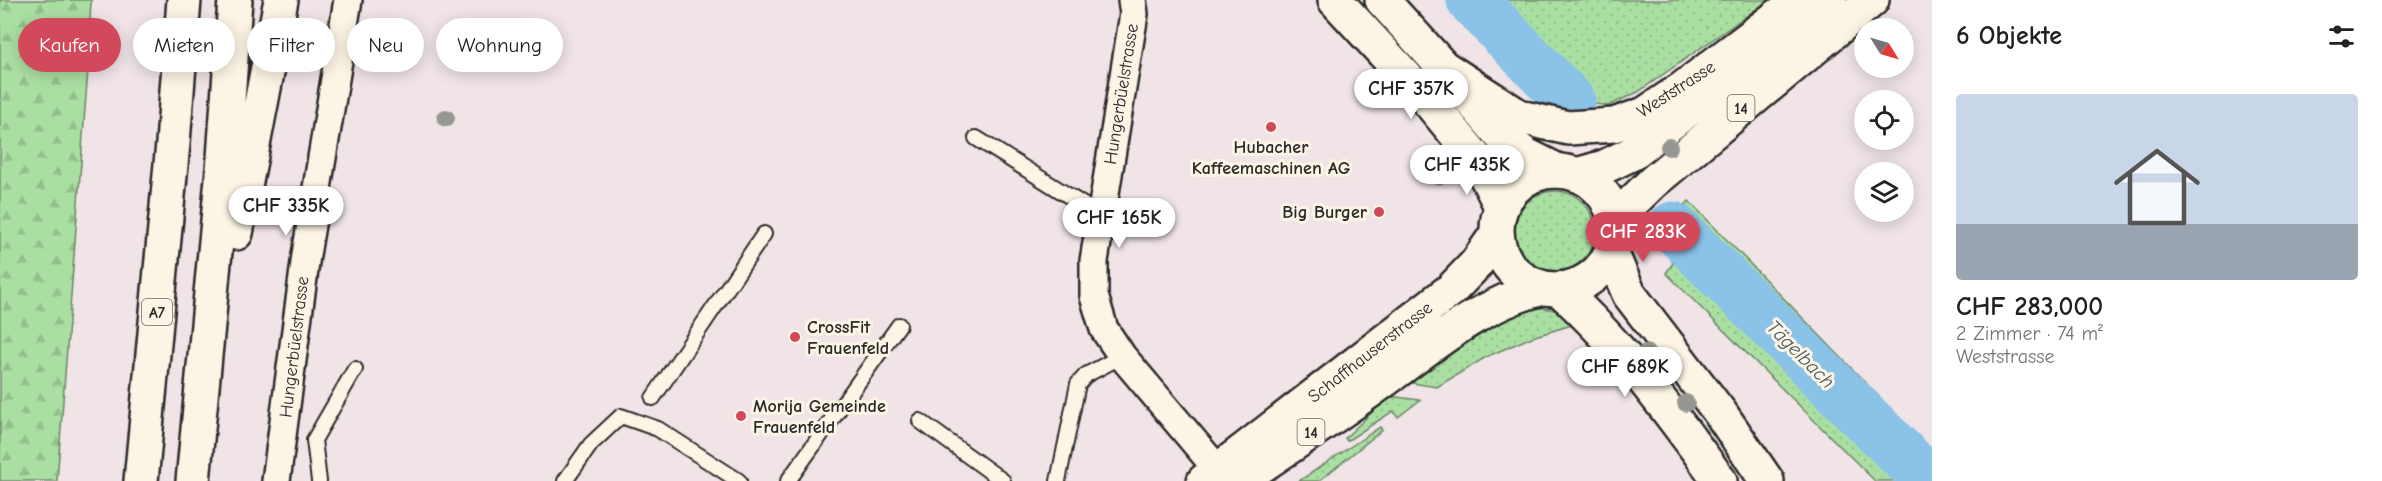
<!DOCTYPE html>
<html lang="de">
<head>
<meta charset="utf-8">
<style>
	:root { --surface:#fff; --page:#f2f2f2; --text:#202124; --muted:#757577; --line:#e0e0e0; --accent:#d1495b }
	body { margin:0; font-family:"Comic Neue",sans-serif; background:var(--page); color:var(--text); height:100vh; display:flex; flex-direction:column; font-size:22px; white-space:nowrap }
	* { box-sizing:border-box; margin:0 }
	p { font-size:20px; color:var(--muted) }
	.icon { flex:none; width:33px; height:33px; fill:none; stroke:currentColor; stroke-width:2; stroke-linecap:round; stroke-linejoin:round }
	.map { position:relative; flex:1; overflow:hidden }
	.panel { display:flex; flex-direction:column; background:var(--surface); width:450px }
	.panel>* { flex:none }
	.top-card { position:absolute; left:18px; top:18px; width:570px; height:54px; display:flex; gap:12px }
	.needle { width:39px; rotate:127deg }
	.buttons { position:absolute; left:1854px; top:18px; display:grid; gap:12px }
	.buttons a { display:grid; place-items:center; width:60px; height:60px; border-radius:50%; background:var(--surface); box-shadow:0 3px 15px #0003; font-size:30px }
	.price { position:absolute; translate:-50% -51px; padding:0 14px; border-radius:21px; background:#fff; color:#222; font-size:20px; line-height:39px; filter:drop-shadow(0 2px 3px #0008) }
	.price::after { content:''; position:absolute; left:50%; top:36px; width:18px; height:14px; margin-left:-9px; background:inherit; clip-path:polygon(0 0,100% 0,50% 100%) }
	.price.on { background:var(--accent); color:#fff }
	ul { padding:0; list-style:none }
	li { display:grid; align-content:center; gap:12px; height:318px; padding:0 24px }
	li+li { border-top:2px solid var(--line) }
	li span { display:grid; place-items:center; height:186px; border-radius:6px; color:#555 }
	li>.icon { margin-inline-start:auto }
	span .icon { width:108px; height:108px; fill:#fffc; stroke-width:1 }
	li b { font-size:26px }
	h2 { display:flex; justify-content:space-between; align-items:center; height:72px; padding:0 24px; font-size:26px }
	.pill { padding:0 21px; border-radius:27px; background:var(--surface); box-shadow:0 3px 15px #0003; font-size:21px; line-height:54px }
	.pill.on { background:var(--accent); color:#fff }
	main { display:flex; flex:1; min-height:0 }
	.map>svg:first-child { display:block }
	.green { fill:url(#green-dots); stroke:#6a8566; stroke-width:1.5 }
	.forest { fill:url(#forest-firs); stroke:#6a8566; stroke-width:1.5 }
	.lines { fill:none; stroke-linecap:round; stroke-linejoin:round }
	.river { stroke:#8ac2e8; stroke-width:51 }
	.service-casing { stroke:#2b2b2b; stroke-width:18 }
	.minor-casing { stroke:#2b2b2b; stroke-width:32 }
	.secondary-casing { stroke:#2b2b2b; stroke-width:38 }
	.primary-casing { stroke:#2b2b2b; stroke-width:38 }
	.motorway-casing { stroke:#2b2b2b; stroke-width:38 }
	.service { stroke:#fcf5e5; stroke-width:14 }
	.minor { stroke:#fcf5e5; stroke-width:27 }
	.secondary { stroke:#fcf5e5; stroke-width:33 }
	.primary { stroke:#fcf5e5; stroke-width:33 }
	.motorway { stroke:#fcf5e5; stroke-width:33 }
	.tree { fill:#959790 }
	.poi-dot { fill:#d1495b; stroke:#fcf5e5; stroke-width:2 }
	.labels { text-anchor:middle; stroke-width:6; stroke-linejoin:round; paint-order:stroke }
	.shield { fill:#fcf5e5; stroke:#6a6863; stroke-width:1.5 }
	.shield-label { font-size:16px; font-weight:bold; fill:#2b2b2b }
	.street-label { font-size:18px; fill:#2b2b2b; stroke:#fcf5e5 }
	.poi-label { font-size:18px; font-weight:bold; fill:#2b2b2b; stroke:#fcf5e5; text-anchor:start }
	.water-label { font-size:20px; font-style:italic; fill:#485864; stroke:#fcf5e5 }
</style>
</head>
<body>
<main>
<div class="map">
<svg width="1932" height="481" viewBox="0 0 1932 481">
	<defs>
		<pattern id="green-dots" width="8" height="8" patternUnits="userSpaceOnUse" patternTransform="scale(1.5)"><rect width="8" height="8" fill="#aadfa2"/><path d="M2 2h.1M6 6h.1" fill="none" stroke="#92c08c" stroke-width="1.8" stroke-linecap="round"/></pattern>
		<pattern id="forest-firs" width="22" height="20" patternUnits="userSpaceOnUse" patternTransform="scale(1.5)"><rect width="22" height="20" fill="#aadfa2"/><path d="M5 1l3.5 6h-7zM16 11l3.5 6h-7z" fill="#92c08c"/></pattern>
	</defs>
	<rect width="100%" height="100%" fill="#f0e4e7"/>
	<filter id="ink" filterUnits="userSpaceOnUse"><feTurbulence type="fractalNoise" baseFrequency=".0167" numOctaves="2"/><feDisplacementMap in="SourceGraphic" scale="12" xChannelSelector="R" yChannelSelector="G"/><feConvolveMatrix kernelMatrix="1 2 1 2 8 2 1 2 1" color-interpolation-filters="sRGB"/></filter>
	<g filter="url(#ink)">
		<path class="green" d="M1490 0H1769L1638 92 1608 106 1585 102Z
			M1515 231a40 40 0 1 1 80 0a40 40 0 1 1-80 0Z
			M1689 201 1932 451V481H1875L1666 273 1673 263C1655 240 1672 219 1689 201Z
			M1532 306 1560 311 1576 320 1572 325 1532 337 1486 357 1437 387 1406 382 1474 331Z
			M1389 396 1420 400 1398 417 1393 411 1347 441 1345 438Z
			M1380 427 1382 430 1319 481H1299Z"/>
		<path class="forest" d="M0 0H91L88 69 57 481H0Z
			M1452 0H1493L1567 80 1538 96Z"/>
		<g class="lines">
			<path class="river" d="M1472 0 1570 101
				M1673 227 1929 481"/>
			<defs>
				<path id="service" d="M976 138 1101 216
					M653 398 764 234
					M920 421 1003 481
					M319 481 314 440 355 369
					M565 481 591 444 621 416 658 429 739 481
					M788 481 899 325
					M1058 481 1078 384 1086 375 1122 356"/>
				<path id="minor" d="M1132 0 1134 14 1094 261V296L1104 329 1122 356 1218 470
					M276 481 306 255 348 0"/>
				<path id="secondary" d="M1335 0 1431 104 1479 162 1501 206
					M1382 0 1443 67 1505 140 1526 155 1558 171
					M1443 67 1520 117 1568 128 1614 125 1645 114 1682 89 1799 0
					M1611 252 1629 294 1721 414 1767 481
					M1559 289C1621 345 1671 413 1720 481"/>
				<path id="primary" d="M1497 230a59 59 0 1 1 118 0a59 59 0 1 1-118 0Z
					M1577 175 1604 167 1631 154 1830 0
					M1614 220 1653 182 1872 0
					M1204 481 1452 289 1476 264 1496 235
					M1239 481C1283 451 1328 421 1371 390 1425 352 1477 304 1543 288"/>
				<path id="motorway" d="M236 233 281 0
					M141 481 173 143 184 0
					M193 481 224 158 235 0"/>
			</defs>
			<use href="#service" class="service-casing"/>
			<use href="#minor" class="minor-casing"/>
			<use href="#secondary" class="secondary-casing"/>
			<use href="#primary" class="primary-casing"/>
			<use href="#motorway" class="motorway-casing"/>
			<use href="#service" class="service"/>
			<use href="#minor" class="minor"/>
			<use href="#secondary" class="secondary"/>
			<use href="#primary" class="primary"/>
			<use href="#motorway" class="motorway"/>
		</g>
		<g class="tree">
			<circle cx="446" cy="118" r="9"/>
			<circle cx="1669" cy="147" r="9"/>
			<circle cx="1438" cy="176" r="9"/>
			<circle cx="1646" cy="353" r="9"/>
			<circle cx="1686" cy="403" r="9"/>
		</g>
	</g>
	<g class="poi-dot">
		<circle cx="1271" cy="127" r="6"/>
		<circle cx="1379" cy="212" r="6"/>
		<circle cx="795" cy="337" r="6"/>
		<circle cx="741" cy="416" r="6"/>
	</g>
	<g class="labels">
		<g class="shield">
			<rect x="1727.5" y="95" width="27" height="26" rx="4.5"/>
			<rect x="142" y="299" width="30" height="26" rx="4.5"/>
			<rect x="1297.5" y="419" width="27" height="26" rx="4.5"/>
		</g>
		<g class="shield-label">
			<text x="1741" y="114">14</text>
			<text x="157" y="318">A7</text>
			<text x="1311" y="438">14</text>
		</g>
		<g class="street-label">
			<text transform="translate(1676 89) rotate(-33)" y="6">Weststrasse</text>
			<text transform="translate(1121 94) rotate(-81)" y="6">Hungerbüelstrasse</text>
			<text transform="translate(294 347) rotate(-83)" y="6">Hungerbüelstrasse</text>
			<text transform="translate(1370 352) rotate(-38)" y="6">Schaffhauserstrasse</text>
		</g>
		<g class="poi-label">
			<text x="1271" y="153" text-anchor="middle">Hubacher<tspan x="1271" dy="21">Kaffeemaschinen AG</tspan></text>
			<text x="1367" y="218" text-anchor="end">Big Burger</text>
			<text x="807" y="333">CrossFit<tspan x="807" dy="21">Frauenfeld</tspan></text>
			<text x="753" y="412">Morija Gemeinde<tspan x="753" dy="21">Frauenfeld</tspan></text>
		</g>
		<g class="water-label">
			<text transform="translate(1801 354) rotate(45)" y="7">Tägelbach</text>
		</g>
	</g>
</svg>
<div class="buttons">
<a><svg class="needle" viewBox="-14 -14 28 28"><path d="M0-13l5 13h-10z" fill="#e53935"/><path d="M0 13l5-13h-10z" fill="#757577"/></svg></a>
<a><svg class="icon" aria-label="locate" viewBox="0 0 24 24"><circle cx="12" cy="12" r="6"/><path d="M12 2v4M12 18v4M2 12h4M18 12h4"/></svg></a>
<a><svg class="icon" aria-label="layers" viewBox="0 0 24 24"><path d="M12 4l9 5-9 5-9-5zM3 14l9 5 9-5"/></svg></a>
</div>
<b class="price" style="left:1411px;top:120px">CHF 357K</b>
<b class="price" style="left:1467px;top:196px">CHF 435K</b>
<b class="price" style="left:286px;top:237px">CHF 335K</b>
<b class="price" style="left:1119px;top:249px">CHF 165K</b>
<b class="price on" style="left:1643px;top:263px">CHF 283K</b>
<b class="price" style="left:1625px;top:398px">CHF 689K</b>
<div class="top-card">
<a class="pill on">Kaufen</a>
<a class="pill">Mieten</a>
<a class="pill">Filter</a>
<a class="pill">Neu</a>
<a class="pill">Wohnung</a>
</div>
</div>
<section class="panel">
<h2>6 Objekte<svg class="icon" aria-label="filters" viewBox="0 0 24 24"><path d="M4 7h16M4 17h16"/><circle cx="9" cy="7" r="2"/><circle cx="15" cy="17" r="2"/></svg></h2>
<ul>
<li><span style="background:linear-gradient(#c9d6e8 70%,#9aa5b1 0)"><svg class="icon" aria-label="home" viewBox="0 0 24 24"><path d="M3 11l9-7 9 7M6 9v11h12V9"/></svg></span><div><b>CHF 283,000</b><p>2 Zimmer · 74 m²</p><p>Weststrasse</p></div></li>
</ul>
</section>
</main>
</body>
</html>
